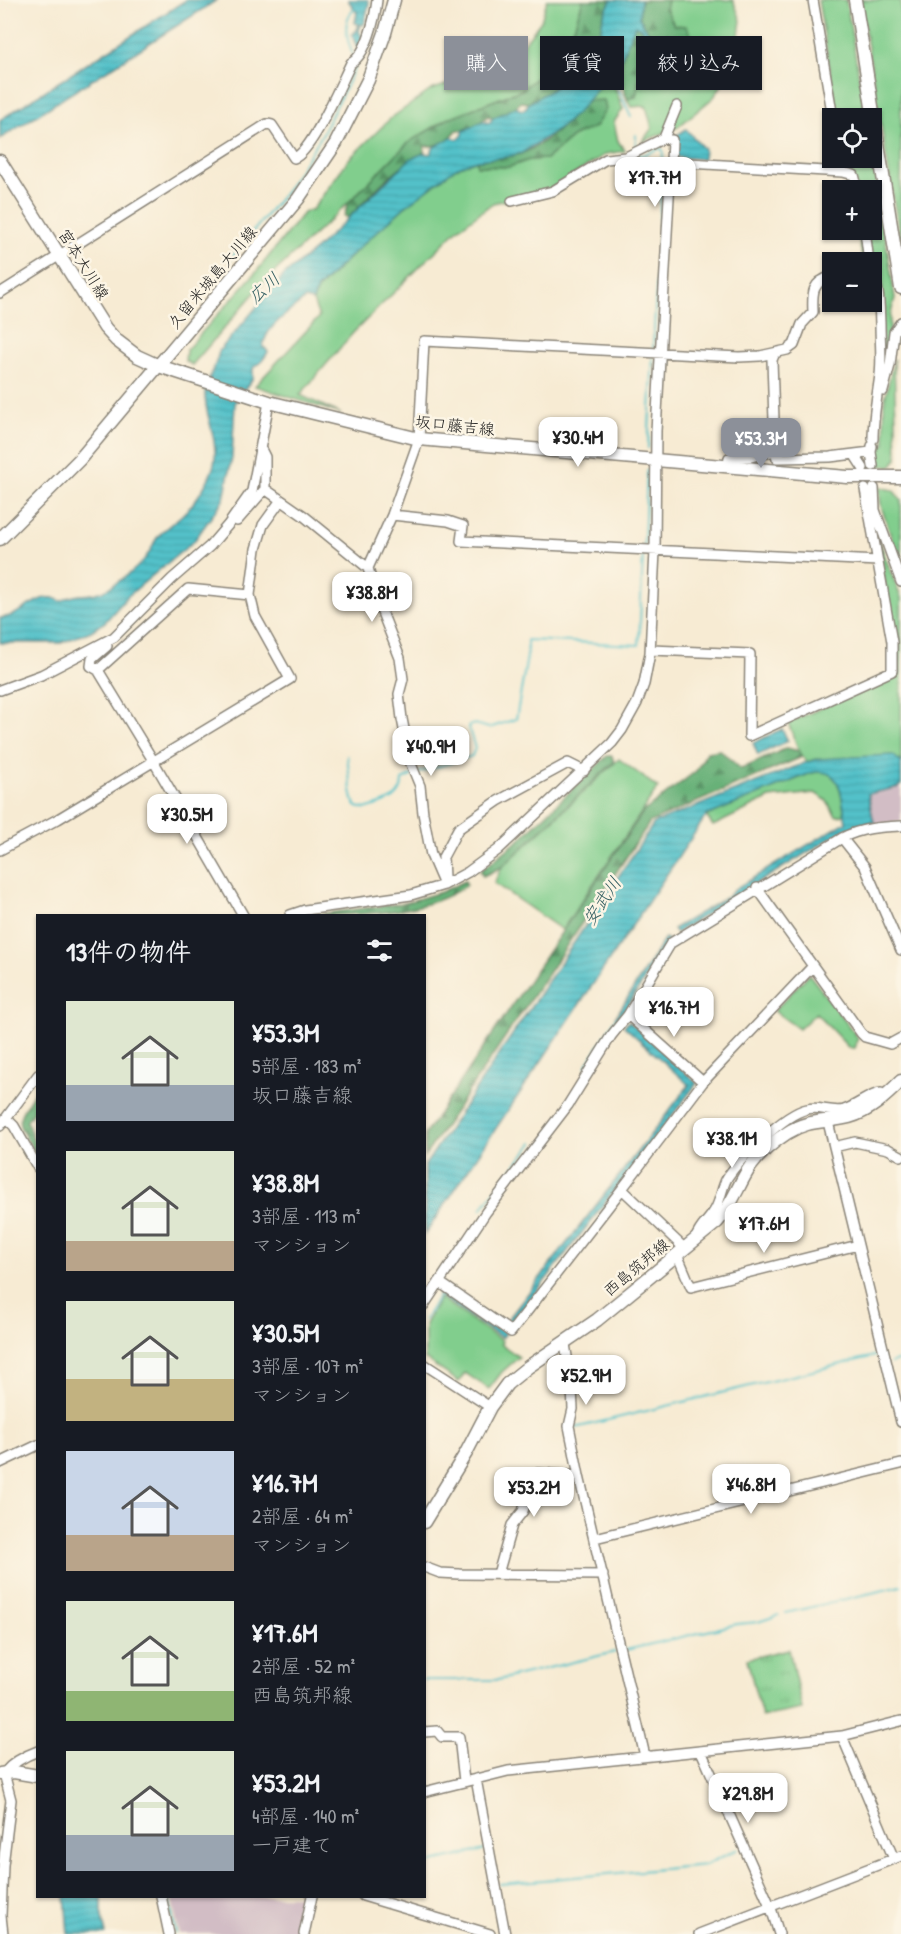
<!DOCTYPE html>
<html lang="ja">
<head>
<meta charset="utf-8">
<style>
	:root { --surface:#171b24; --page:#20242c; --text:#f1f3f6; --muted:#9ea1a6; --accent:#8c9099 }
	body { margin:0; font-family:"Patrick Hand","Klee One",sans-serif; background:var(--page); color:var(--text); height:100vh; display:flex; flex-direction:column; font-size:22px; white-space:nowrap }
	* { box-sizing:border-box; margin:0 }
	p { font-size:20px; color:var(--muted) }
	.icon { flex:none; width:33px; height:33px; fill:none; stroke:currentColor; stroke-width:2; stroke-linecap:round; stroke-linejoin:round }
	.map { position:relative; flex:1; overflow:hidden }
	.sheet { position:absolute; left:36px; top:914px; width:390px; height:984px; display:flex; flex-direction:column; background:var(--surface); border-radius:0px; box-shadow:0 2px 4px #0004 }
	.sheet>* { flex:none }
	.hud { position:absolute; left:444px; top:36px; width:366px; height:54px; display:flex; gap:12px }
	.fabs { position:absolute; left:822px; top:108px; display:grid; gap:12px }
	.fabs a { display:grid; place-items:center; width:60px; height:60px; border-radius:0px; background:var(--surface); box-shadow:0 2px 4px #0004; font-size:30px }
	.price { position:absolute; translate:-50% -51px; padding:0 14px; border-radius:12px; background:#fff; color:#222; font-size:20px; line-height:39px; filter:drop-shadow(0 2px 3px #0008) }
	.price::after { content:''; position:absolute; left:50%; top:36px; width:18px; height:14px; margin-left:-9px; background:inherit; clip-path:polygon(0 0,100% 0,50% 100%) }
	.price.active { background:var(--accent); color:#fff }
	ul { padding:0; list-style:none }
	li { display:flex; align-items:center; gap:18px; height:150px; padding:0 30px }
	li span { display:grid; place-items:center; flex:none; width:168px; height:120px; border-radius:0px; color:#555 }
	li>.icon { margin-inline-start:auto }
	span .icon { width:72px; height:72px; fill:#fffc; stroke-width:1 }
	li b { font-size:26px }
	h2 { display:flex; justify-content:space-between; align-items:center; height:72px; padding:0 30px; font-size:26px }
	.tag { padding:0 21px; border-radius:0px; background:var(--surface); box-shadow:0 2px 4px #0004; font-size:21px; line-height:54px }
	.tag.active { background:var(--accent); color:#fff }
	.map>svg:first-child { display:block }
	.industrial { fill:#d2bdc5 }
	.green { fill:#81ce8d; stroke:#4e7554; stroke-width:1.5 }
	.forest { fill:url(#forest-firs); stroke:#42664a; stroke-width:1.5 }
	.park { fill:url(#park-tufts); stroke:#4e7554; stroke-width:1.5 }
	.water { fill:url(#water-rules); stroke:#386e72; stroke-width:1.5 }
	.lines { fill:none; stroke-linecap:round; stroke-linejoin:round }
	.stream { stroke:#53c1c9; stroke-width:2 }
	.minor-casing { stroke:#8a8478; stroke-width:12 }
	.major-casing { stroke:#8a8478; stroke-width:15 }
	.minor { stroke:#fff; stroke-width:9 }
	.major { stroke:#fff; stroke-width:12 }
	.labels { text-anchor:middle; stroke-width:5; stroke-linejoin:round; paint-order:stroke }
	.street-label { font-size:16px; fill:#1c1c1c; stroke:#fcf5e5 }
	.water-label { font-size:18px; font-style:italic; fill:#325e61; stroke:#fcf5e5 }
</style>
</head>
<body>
<div class="map">
<svg width="901" height="1934" viewBox="0 0 901 1934">
	<defs>
		<pattern id="forest-firs" width="22" height="20" patternUnits="userSpaceOnUse" patternTransform="scale(1.5)"><rect width="22" height="20" fill="#68b178"/><path d="M5 1l3.5 6h-7zM16 11l3.5 6h-7z" fill="#558f62"/></pattern>
		<pattern id="park-tufts" width="24" height="20" patternUnits="userSpaceOnUse" patternTransform="scale(1.5)"><rect width="24" height="20" fill="#81ce8d"/><path d="M3 7l-1-3M5 7V3M7 7l1-3M15 17l-1-3M17 17v-4M19 17l1-3" fill="none" stroke="#6fb079"/></pattern>
		<pattern id="water-rules" width="6" height="5" patternUnits="userSpaceOnUse" patternTransform="scale(1.5)"><rect width="6" height="5" fill="#53c1c9"/><path d="M0 2.5h6" fill="none" stroke="#48a5ac"/></pattern>
	</defs>
	<rect width="100%" height="100%" fill="#fcf5e5"/>
	<filter id="ink" filterUnits="userSpaceOnUse"><feTurbulence type="fractalNoise" baseFrequency=".0167" numOctaves="2"/><feDisplacementMap in="SourceGraphic" scale="12" xChannelSelector="R" yChannelSelector="G"/><feConvolveMatrix kernelMatrix="1 2 1 2 8 2 1 2 1" color-interpolation-filters="sRGB"/></filter>
	<filter id="wash" filterUnits="userSpaceOnUse"><feTurbulence type="fractalNoise" baseFrequency=".008" numOctaves="4" result="noise"/><feDisplacementMap in="SourceGraphic" scale="24" xChannelSelector="R" yChannelSelector="G"/><feGaussianBlur stdDeviation="1.35" result="paint"/><feColorMatrix in="noise" values="0 0 0 0 0 0 0 0 0 0 0 0 0 0 0 0 0 1.4 0 .05"/><feComposite in="paint" operator="in"/></filter>
	<g filter="url(#wash)">
		<rect width="100%" height="100%" fill="#f7ebd3"/>
		<path class="industrial" d="M901 785V822L874 825 868 794 898 788Z
			M171 1896H308L301 1934H179Z"/>
		<path class="green" d="M547 0H583L575 25 556 62 521 90 449 118 409 142 348 203 264 282 192 365 185 361 186 350 257 271 304 212 313 209 348 160 391 118 431 90 491 69 519 50 541 21Z
			M668 0H733L741 20 735 65 714 97 678 127 642 142 652 128 646 106 631 107 627 99 636 97 639 80 660 55 683 79 687 77 681 71 688 66 674 25 666 9Z
			M818 0H846L866 118H838Z
			M860 0H901V245Z
			M605 79 615 88 623 109 614 122 618 141 625 151 606 154 550 190 493 203 458 229 353 333 300 395 341 414 255 386 319 317 313 301 317 290 362 245 407 205 456 168 477 160 478 166 509 167 529 160 546 159 575 135 595 127 604 101H587Z
			M872 153 895 298 890 316V351L884 371 881 324 885 308 875 268 872 267V262H863L857 230H872V190H850L845 158H872Z
			M894 359 897 459 891 466H880L879 448 885 444 884 403Z
			M879 487 893 490 901 500V567L881 506Z
			M878 538 901 598V762L818 759 807 762 799 751 788 723 899 673Z
			M619 759 658 788 562 930 494 883 502 867Z
			M824 771C842 777 841 798 845 815L836 816 826 800 815 793 770 798 713 826 706 816 811 773Z
			M809 974 858 1038 854 1048H849L816 1013 799 1029 774 1011Z
			M440 1298 502 1341 501 1344 519 1357 502 1372 489 1389 465 1373 459 1382 425 1359V1324Z"/>
		<path class="forest" d="M583 0H611L603 17 600 34 589 47 580 63 551 90 529 103 521 102 516 107 493 118 488 116C480 123 468 131 457 130 449 141 438 147 425 146L424 153C394 167 371 195 348 218L344 216 348 203 409 142 449 118 521 90 556 62 575 25Z
			M641 0H668L666 9 674 25 686 26 694 40 688 66 681 71 652 38 639 17Z
			M635 24 641 28 660 55 650 65 648 77 639 80 636 97 627 99C614 65 622 56 635 24Z
			M604 100 606 109 595 127 575 135 546 159 529 160 509 167 477 166V160C491 159 506 158 520 154 544 146 571 120 587 101Z
			M787 748 799 751 802 757 650 822 425 1156V1134L643 812 696 771 707 752 720 750 741 769Z
			M607 756H612L614 762 502 867 483 876 480 871 520 839Z
			M465 881 467 885C424 915 364 915 313 915L404 903 441 892Z
			M37 1088V1106L27 1121C30 1136 37 1140 37 1156 14 1118 13 1126 37 1088Z"/>
		<path class="park" d="M789 1649 802 1709 762 1717 747 1659Z"/>
		<path class="water" d="M186 0H217L0 139V120Z
			M348 0H368L369 3 364 25 361 24 359 31 362 37 359 48H357L352 35 357 30 359 24 355 23 357 13Z
			M611 0H641L639 17 652 38 681 71 677 74 660 55 641 28 635 25 620 62 576 114 559 129 522 153 507 157 477 160 456 168 407 205 362 245 317 289 313 301 305 299C290 312 264 327 263 348H265L268 352 262 361 253 368V378L235 403 232 457 224 499 194 541 128 596 105 622 91 631 61 643H0V618C19 618 34 595 53 598 57 599 59 601 62 601 76 591 93 599 110 587 123 579 140 568 148 554 152 549 153 543 157 538 164 528 175 522 184 513 196 502 214 475 215 458 217 436 205 416 205 394 206 379 217 366 219 351L284 275 319 246 410 159 424 153 430 154 434 147 452 137 457 139 463 135V131L483 121 489 123 493 118 516 107 521 110H524L529 103 551 90 580 63 589 47 600 34 603 17Z
			M686 129 704 149 703 159 675 157 676 136Z
			M782 729 788 741 758 755 753 743Z
			M893 755 901 762V785L899 787 868 794 874 823 847 828 676 933 673 929 727 897 738 887 846 822C841 798 844 766 811 773L706 816 425 1234V1165L654 823 807 762 818 759Z
			M665 938 669 940 619 1020 615 1018Z
			M629 1021 697 1083 511 1325 506 1322 689 1085 624 1026Z
			M442 1289 506 1333 502 1338 438 1294Z
			M65 1896H102V1918L106 1934H68Z"/>
		<g class="lines">
			<path class="stream" d="M353 56C347 39 341 23 354 9
				M610 70 631 117
				M636 148V135
				M638 153 640 156 661 148 663 151 653 349
				M229 261 287 190 322 135 356 65
				M648 448 653 355
				M644 546 647 470
				M347 756C349 766 350 801 356 806 358 808 362 808 365 809 382 803 403 801 402 780L413 775
				M418 773 472 756 475 748 468 726 475 724 489 728 516 719 527 657V640L639 645 643 552
				M586 1067 616 1018
				M481 1209 533 1143
				M424 1320 439 1296
				M891 1363 901 1360
				M575 1428 879 1355
				M786 1613 901 1586
				M626 1650 737 1624 758 1622 779 1615
				M424 1680H498L615 1652
				M424 1864 485 1850
				M500 1884 705 1865 738 1849
				M168 1896 176 1934"/>
		</g>
	</g>
	<g filter="url(#ink)">
		<g class="lines">
			<defs>
				<path id="minor" d="M813 0 833 118
					M664 138 672 140 671 162
					M843 172 854 175 858 190
					M512 201 553 191 606 159 626 157 664 138 677 106
					M865 230 869 262
					M872 271C880 289 879 305 880 324 880 341 882 358 880 375 877 397 873 417 873 439
					M0 293 267 124 272 125 294 158C312 152 341 83 351 63 367 54 375 18 377 0
					M775 353 772 360 775 451 777 458 830 457 871 452
					M883 391 890 365 894 332 901 322
					M872 446 871 452 873 466
					M854 454 863 468
					M728 466 729 458 750 457 775 451
					M874 488 875 510 901 582
					M265 489 304 516 368 568
					M392 515 448 521 463 526 461 541 878 561
					M237 521 265 489V457L262 451
					M107 646 92 659 91 666 98 670 154 762 243 915
					M651 650 750 654 749 736 892 671V642L865 489
					M98 670 188 589 250 595
					M0 690 41 675 114 637 172 579 210 546 228 525 252 491 269 402
					M842 838C861 828 880 827 901 826
					M0 850 58 819 290 679 255 616 250 595 256 549 263 525 281 500
					M444 878 443 857 458 829 498 801 568 763 584 771
					M444 885 431 855 423 813 420 786 411 764 402 719 399 694 403 679 400 658 376 597 368 568 392 515 419 439 424 341 739 357 760 356 787 350 794 345 802 324 813 312C812 292 812 282 832 276
					M757 888 861 1033 865 1037 890 1044 901 1038
					M290 915 305 910 411 895 444 885 468 872 498 850 612 743 622 730 637 703 644 684 650 653 655 551 656 431 671 162 843 172 841 158
					M628 1015 703 1082
					M7 1119 14 1126 38 1168
					M830 1120 829 1126 901 1422
					M0 1126 38 1075
					M834 1147 855 1142 888 1149 901 1156
					M696 1238C700 1226 710 1220 716 1208 721 1198 722 1187 727 1178 740 1158 784 1114 807 1109 819 1106 832 1113 844 1110 856 1106 870 1094 881 1093L884 1096
					M684 1248 622 1189 703 1082 813 966
					M677 1254 691 1287 858 1245
					M439 1282 511 1332 622 1189
					M424 1305 486 1212 568 1105 611 1036 628 1015 671 943 842 838 865 867 901 950
					M565 1344 572 1388 573 1409 569 1426 579 1476 645 1756
					M424 1364 490 1407
					M0 1463 38 1445
					M595 1538 901 1464
					M424 1567 440 1573 459 1574 603 1575
					M498 1574 512 1525 523 1511 534 1476 538 1473 579 1476
					M424 1732 437 1731 442 1737H459L464 1781
					M842 1736 894 1859
					M701 1751 771 1908 779 1934
					M476 1779 505 1934
					M424 1792 508 1771 842 1736 901 1721
					M161 1896 169 1934
					M363 1896 490 1934
					M3 1934 1 1916 3 1865 11 1800 4 1773C13 1762 24 1756 38 1751
					M304 1934 312 1896
					M699 1934 901 1856"/>
				<path id="major" d="M855 0 901 288
					M0 161 105 328 116 340 137 356 159 366 269 402 419 439 847 477H901
					M0 539 80 459 298 199 336 143 368 80 385 33 394 0
					M424 1522 466 1453 490 1407 507 1384 528 1367 597 1320 717 1222C732 1206 738 1185 750 1167 760 1153 773 1142 787 1133 808 1119 826 1123 849 1117 870 1111 886 1096 901 1081
					M0 1774 14 1772 38 1776"/>
			</defs>
			<use href="#minor" class="minor-casing"/>
			<use href="#major" class="major-casing"/>
			<use href="#minor" class="minor"/>
			<use href="#major" class="major"/>
		</g>
	</g>
	<g class="labels">
		<g class="street-label">
			<text transform="translate(84 264) rotate(58)" y="6">宮本大川線</text>
			<text transform="translate(212 277) rotate(-50)" y="6">久留米城島大川線</text>
			<text transform="translate(455 425) rotate(6)" y="6">坂口藤吉線</text>
			<text transform="translate(636 1267) rotate(-40)" y="6">西島筑邦線</text>
		</g>
		<g class="water-label">
			<text transform="translate(264 288) rotate(-42)" y="6">広川</text>
			<text transform="translate(602 901) rotate(-56)" y="6">安武川</text>
		</g>
	</g>
</svg>
<div class="fabs">
<a><svg class="icon" aria-label="locate" viewBox="0 0 24 24"><circle cx="12" cy="12" r="6"/><path d="M12 2v4M12 18v4M2 12h4M18 12h4"/></svg></a>
<a>+</a>
<a>−</a>
</div>
<b class="price" style="left:655px;top:208px">¥17.7M</b>
<b class="price" style="left:578px;top:468px">¥30.4M</b>
<b class="price active" style="left:761px;top:469px">¥53.3M</b>
<b class="price" style="left:372px;top:623px">¥38.8M</b>
<b class="price" style="left:431px;top:777px">¥40.9M</b>
<b class="price" style="left:187px;top:845px">¥30.5M</b>
<b class="price" style="left:674px;top:1038px">¥16.7M</b>
<b class="price" style="left:732px;top:1169px">¥38.1M</b>
<b class="price" style="left:764px;top:1254px">¥17.6M</b>
<b class="price" style="left:586px;top:1406px">¥52.9M</b>
<b class="price" style="left:751px;top:1515px">¥46.8M</b>
<b class="price" style="left:534px;top:1518px">¥53.2M</b>
<b class="price" style="left:748px;top:1824px">¥29.8M</b>
<div class="hud">
<a class="tag active">購入</a>
<a class="tag">賃貸</a>
<a class="tag">絞り込み</a>
</div>
<section class="sheet">
<h2>13件の物件<svg class="icon" aria-label="filters" viewBox="0 0 24 24"><path d="M4 7h16M4 17h16"/><circle cx="9" cy="7" r="2"/><circle cx="15" cy="17" r="2"/></svg></h2>
<ul>
<li><span style="background:linear-gradient(#dfe7d0 70%,#9aa5b1 0)"><svg class="icon" aria-label="home" viewBox="0 0 24 24"><path d="M3 11l9-7 9 7M6 9v11h12V9"/></svg></span><div><b>¥53.3M</b><p>5部屋 · 183 m²</p><p>坂口藤吉線</p></div></li>
<li><span style="background:linear-gradient(#dfe7d0 75%,#b9a48a 0)"><svg class="icon" aria-label="home" viewBox="0 0 24 24"><path d="M3 11l9-7 9 7M6 9v11h12V9"/></svg></span><div><b>¥38.8M</b><p>3部屋 · 113 m²</p><p>マンション</p></div></li>
<li><span style="background:linear-gradient(#dfe7d0 65%,#c2b280 0)"><svg class="icon" aria-label="home" viewBox="0 0 24 24"><path d="M3 11l9-7 9 7M6 9v11h12V9"/></svg></span><div><b>¥30.5M</b><p>3部屋 · 107 m²</p><p>マンション</p></div></li>
<li><span style="background:linear-gradient(#c9d6e8 70%,#b9a48a 0)"><svg class="icon" aria-label="home" viewBox="0 0 24 24"><path d="M3 11l9-7 9 7M6 9v11h12V9"/></svg></span><div><b>¥16.7M</b><p>2部屋 · 64 m²</p><p>マンション</p></div></li>
<li><span style="background:linear-gradient(#dfe7d0 75%,#8fb573 0)"><svg class="icon" aria-label="home" viewBox="0 0 24 24"><path d="M3 11l9-7 9 7M6 9v11h12V9"/></svg></span><div><b>¥17.6M</b><p>2部屋 · 52 m²</p><p>西島筑邦線</p></div></li>
<li><span style="background:linear-gradient(#dfe7d0 70%,#9aa5b1 0)"><svg class="icon" aria-label="home" viewBox="0 0 24 24"><path d="M3 11l9-7 9 7M6 9v11h12V9"/></svg></span><div><b>¥53.2M</b><p>4部屋 · 140 m²</p><p>一戸建て</p></div></li>
</ul>
</section>
</div>
</body>
</html>
